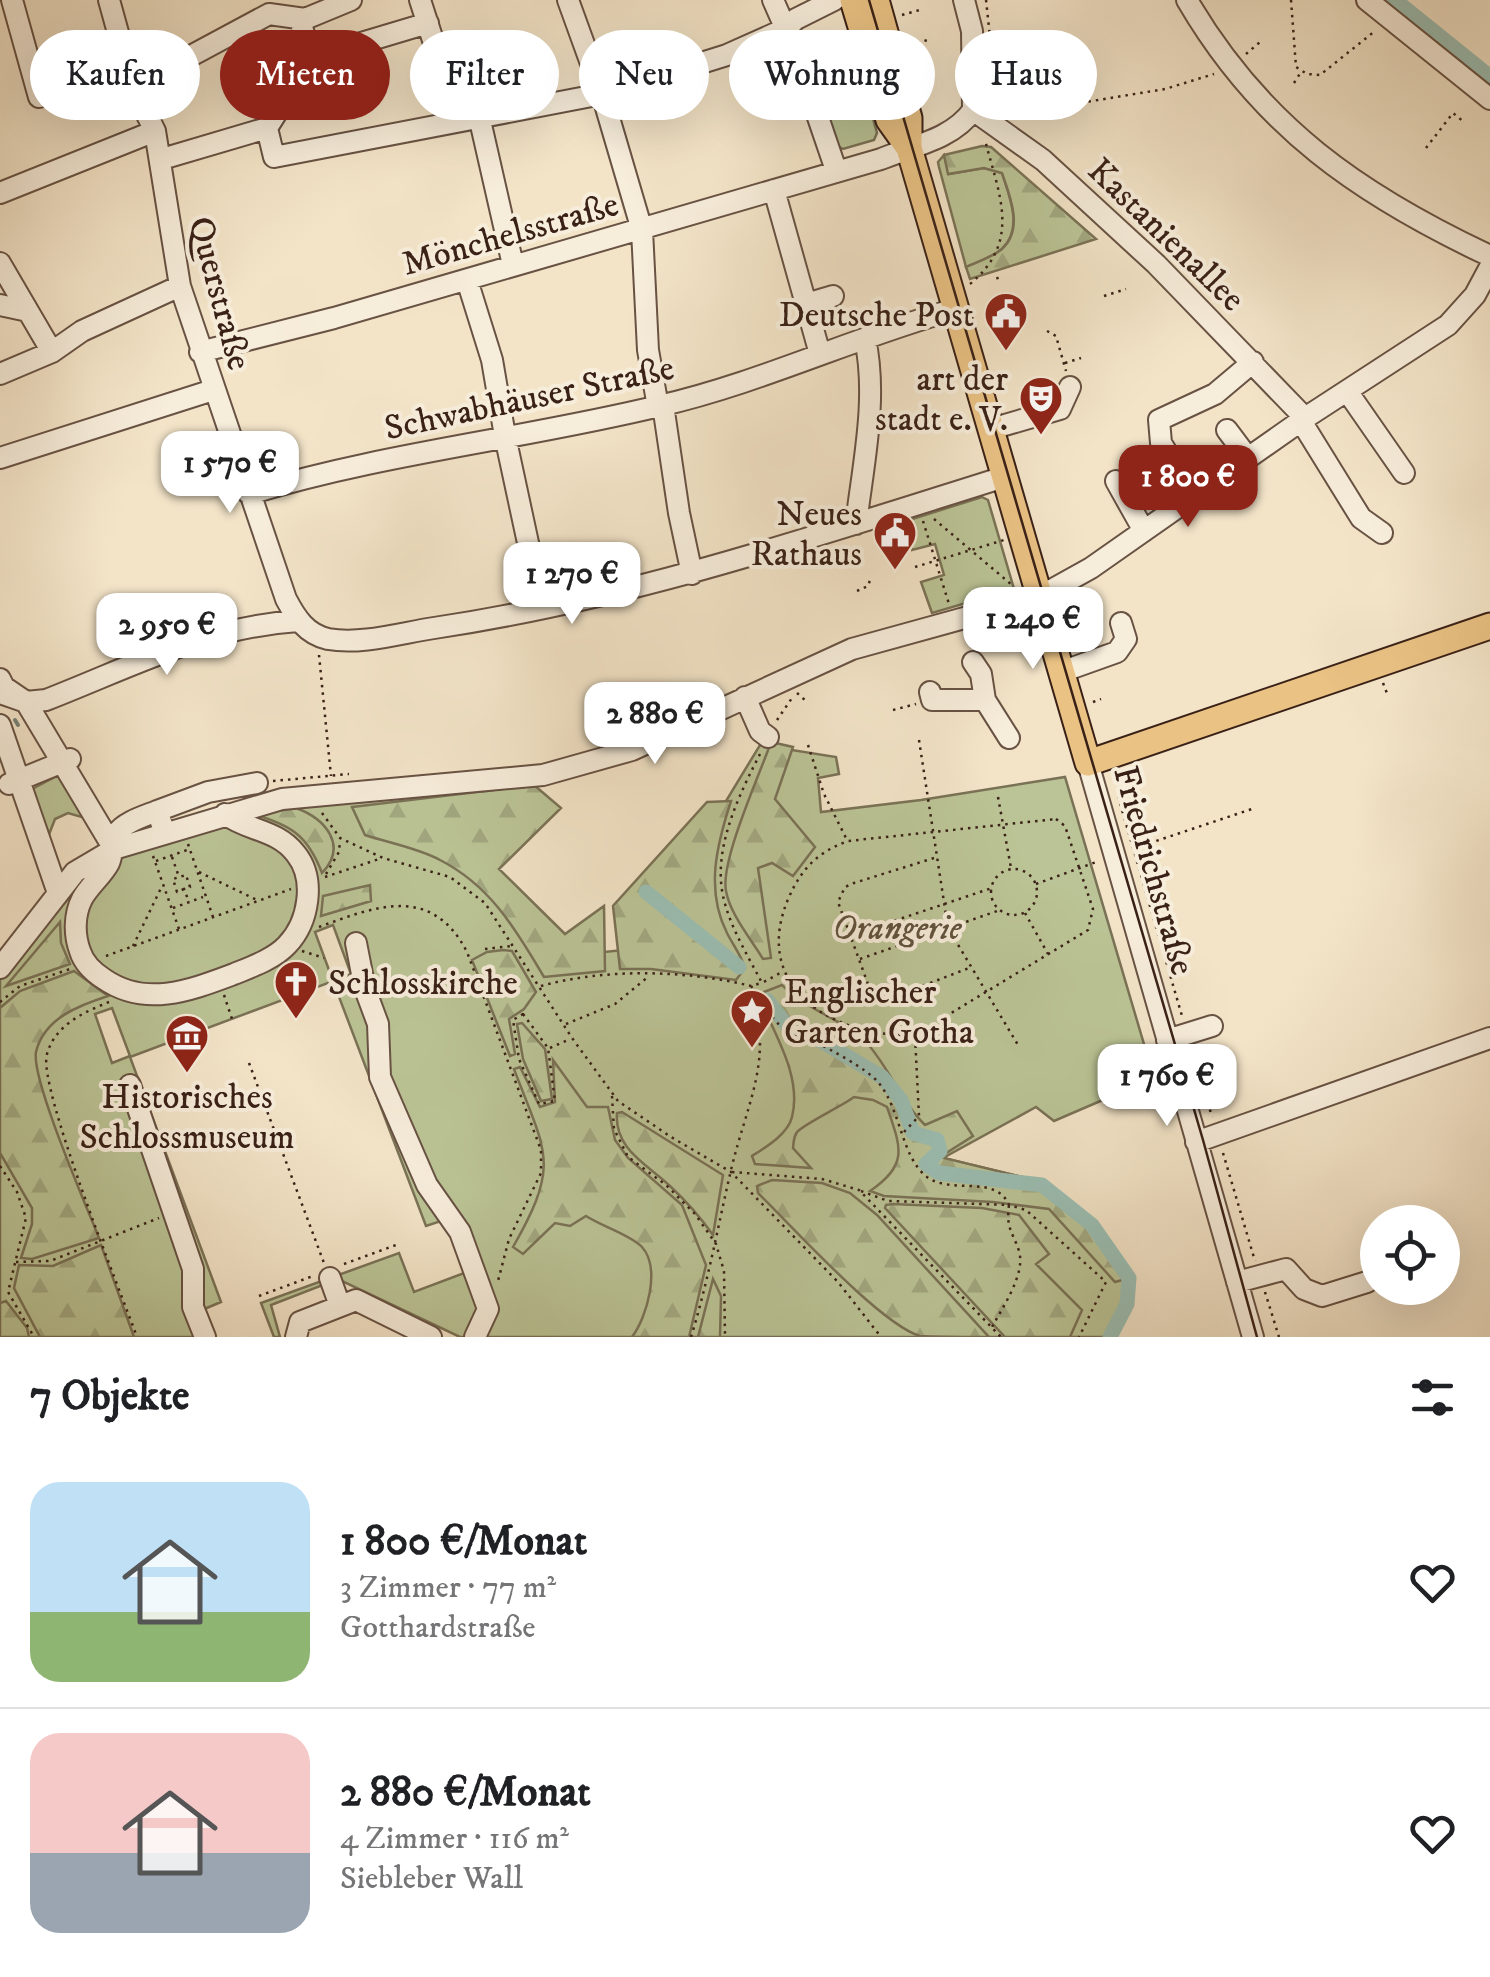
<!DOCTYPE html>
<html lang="de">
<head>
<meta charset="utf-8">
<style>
	:root { --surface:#fff; --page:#f6f6f6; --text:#202124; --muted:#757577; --line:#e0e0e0; --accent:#8f2418 }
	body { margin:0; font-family:"IM FELL DW Pica",serif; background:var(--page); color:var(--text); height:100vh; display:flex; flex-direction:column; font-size:38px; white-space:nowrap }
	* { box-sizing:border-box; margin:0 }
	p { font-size:32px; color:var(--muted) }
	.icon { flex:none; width:55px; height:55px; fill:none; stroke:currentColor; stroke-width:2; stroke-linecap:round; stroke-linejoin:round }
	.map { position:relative; height:1337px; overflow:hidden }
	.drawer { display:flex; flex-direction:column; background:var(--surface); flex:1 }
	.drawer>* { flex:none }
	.top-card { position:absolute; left:30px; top:30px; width:1430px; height:90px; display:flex; gap:20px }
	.tools { position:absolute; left:1360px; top:1205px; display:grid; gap:20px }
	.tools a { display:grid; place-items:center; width:100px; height:100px; border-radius:50%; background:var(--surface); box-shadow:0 10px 40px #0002; font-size:50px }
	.price { position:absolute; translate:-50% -85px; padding:0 22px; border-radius:20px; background:#fff; color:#222; font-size:32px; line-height:65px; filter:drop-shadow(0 2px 5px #0008) }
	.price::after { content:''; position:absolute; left:50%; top:60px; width:30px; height:22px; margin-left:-15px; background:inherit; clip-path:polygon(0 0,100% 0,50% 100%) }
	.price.active { background:var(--accent); color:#fff }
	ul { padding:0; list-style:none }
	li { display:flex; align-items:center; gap:30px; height:250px; padding:0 30px }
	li+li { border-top:2px solid var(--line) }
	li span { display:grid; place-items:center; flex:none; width:280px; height:200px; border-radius:30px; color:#555 }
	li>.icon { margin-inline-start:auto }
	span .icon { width:120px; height:120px; fill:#fffc; stroke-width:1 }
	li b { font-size:42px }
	h2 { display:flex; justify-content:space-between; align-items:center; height:120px; padding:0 30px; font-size:42px }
	.chip { padding:0 35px; border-radius:45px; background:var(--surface); box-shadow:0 10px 40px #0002; font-size:35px; line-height:90px }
	.chip.active { background:var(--accent); color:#fff }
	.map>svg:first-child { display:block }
	.green { fill:#bbc496; stroke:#7a7256; stroke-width:2.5; fill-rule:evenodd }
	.forest { fill:url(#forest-firs); stroke:#7a7256; stroke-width:2.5 }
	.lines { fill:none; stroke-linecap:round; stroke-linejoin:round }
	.stream { stroke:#748075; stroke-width:4 }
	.canal { stroke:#9bbfb4; stroke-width:15 }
	.river { stroke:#9bbfb4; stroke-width:25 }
	.minor-casing { stroke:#685243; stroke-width:24 }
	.major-casing { stroke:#3a2117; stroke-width:29 }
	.path { stroke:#3a2117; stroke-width:2.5; stroke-dasharray:2.5 5; stroke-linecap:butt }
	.minor { stroke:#f7eddb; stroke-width:20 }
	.major { stroke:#eac284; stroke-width:25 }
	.tram { stroke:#3a2117; stroke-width:2.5 }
	.labels { text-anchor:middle; stroke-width:8; stroke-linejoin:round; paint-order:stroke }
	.street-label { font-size:35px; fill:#3a2117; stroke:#f7eddb }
	.poi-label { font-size:35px; fill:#3a2117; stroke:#f7eddb; text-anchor:end }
	.park-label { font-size:35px; font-style:italic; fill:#61523d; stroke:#f7eddb }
</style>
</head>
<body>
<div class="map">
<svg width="1490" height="1337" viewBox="0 0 1490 1337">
	<defs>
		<pattern id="forest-firs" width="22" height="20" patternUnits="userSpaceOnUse" patternTransform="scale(2.5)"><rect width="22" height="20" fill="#bbc496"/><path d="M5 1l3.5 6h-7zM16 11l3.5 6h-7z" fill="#a2a881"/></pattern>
	</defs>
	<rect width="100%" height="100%" fill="#f3e4c8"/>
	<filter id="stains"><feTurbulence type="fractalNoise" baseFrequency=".002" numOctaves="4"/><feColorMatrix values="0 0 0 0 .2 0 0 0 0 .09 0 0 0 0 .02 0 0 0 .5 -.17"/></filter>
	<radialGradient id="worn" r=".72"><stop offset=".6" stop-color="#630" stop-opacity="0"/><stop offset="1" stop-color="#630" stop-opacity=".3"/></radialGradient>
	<path class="green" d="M844 42 853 47 877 133 874 140 843 149 836 145 812 58 814 51Z
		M944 155 949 174 984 168 1002 173C1009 196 1024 228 1002 249 993 257 977 262 966 267L939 167 938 162Z
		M982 497 988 500 1014 589 932 613 921 582 944 575 935 544 912 550 906 521Z
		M760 745 836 757 839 774 818 778 821 812 921 800 1065 777 1154 1078 1054 1121 1036 1107 943 1158 1043 1182 1093 1220 1130 1278 1129 1306 1113 1337H460L338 1279 271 1305 280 1337H274L261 1303 399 1253 414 1292 467 1272 447 1219 426 1226 333 981 130 1057 221 1302 202 1310 212 1337H0V977L93 870 138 848 284 808 411 794 585 954 711 941 699 864 726 801ZM333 925 351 974 333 981 315 932ZM112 1008 130 1056 112 1063 95 1014Z
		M59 775 85 818 68 813 55 819 48 837 30 790Z"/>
	<path class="forest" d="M982 146 991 147 1096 239 970 279 966 267C977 262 993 257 1002 249 1024 229 1010 196 1002 173L984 168 948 174 944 155Z
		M771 742 793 747 775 799 815 847 793 876 772 863 758 868 771 958 763 959C751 939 730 914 726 891 720 861 760 774 771 742Z
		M534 785 561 808 499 869 565 934 604 906 605 971 544 977C516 930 491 886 440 860 418 848 389 843 365 835L352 807Z
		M731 801C717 844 705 890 727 933 733 945 741 955 745 968L736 980 651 969H620L613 906 707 802Z
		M296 808C326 819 348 846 322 873 307 834 292 827 254 814Z
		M370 885 371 901 321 916 323 896Z
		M60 922 61 943 70 964 6 986Z
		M503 950 512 951 536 992 524 1009 509 1019 515 1054 510 1056 472 960 487 952Z
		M74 971 108 996C80 1005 44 1018 36 1052 31 1079 86 1205 99 1238L32 1259 21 1258 32 1224V1208L0 1153V1008L20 991Z
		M782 985C806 1010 848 1022 866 1042 889 1067 901 1102 925 1125L957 1111 973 1136 940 1157 1043 1182 1093 1221 1130 1278 1115 1282 1049 1209 993 1202 884 1196 870 1191C909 1164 901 1148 887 1107L873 1100 854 1097C842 1106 804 1124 797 1132 793 1138 794 1141 793 1148L811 1168 755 1164 752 1156C766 1147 788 1134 792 1117 802 1078 776 1036 761 1002L764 992Z
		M522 1023 545 1049 552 1099 541 1101 523 1059 517 1024Z
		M553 1060 587 1107H608L615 1140 628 1158 682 1205 706 1265 689 1337H632C647 1317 661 1268 642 1247 631 1235 601 1226 586 1216L570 1226 555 1223 523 1254 513 1247C561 1163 546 1154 514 1069L520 1067 540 1107 555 1102Z
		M622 1112 723 1175 713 1235C701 1218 686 1201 671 1187 649 1165 614 1150 617 1113Z
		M772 1180 822 1183 850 1193 877 1215 989 1337C968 1337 939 1337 920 1336 880 1324 792 1226 758 1193L757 1186Z
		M893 1204 982 1208 1019 1215 1049 1254 1036 1264 1082 1310 1070 1337H1005L885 1208 886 1205Z
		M101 1245 134 1337H40L14 1288 19 1265 53 1266Z
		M713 1279 721 1296 720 1337H698Z
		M6 1301 27 1328 29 1337H0V1303Z"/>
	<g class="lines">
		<path class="stream" d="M15 720 18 725"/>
		<path class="canal" d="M646 892 739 967
			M767 1000 788 1027 816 1038 882 1077 901 1100 913 1133 937 1140 940 1151 926 1164 939 1173 1042 1185 1092 1225 1129 1278 1127 1304 1110 1337"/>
		<path class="river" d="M1387 0 1490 83"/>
		<defs>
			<path id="minor" d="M12 0 39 97
				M109 0 133 87 155 131 180 286 286 599C296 618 306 634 328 639 361 645 401 633 434 628 629 599 816 536 1004 477
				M420 0 459 121
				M568 0 602 94 642 230 648 350 658 407
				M773 0 795 50 836 170
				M964 0 972 31 973 110
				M1187 0C1261 127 1360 195 1490 256
				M1367 0 1490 99
				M269 14 305 19 351 0
				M300 20 311 58
				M133 87 269 14
				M973 110 1043 160 1156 264 1305 418
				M479 116 513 265
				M267 128 311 58 428 23
				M162 159 267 128 274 157 602 94 727 55 785 29 796 19 834 0
				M774 190 820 354
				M0 193 155 131
				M0 263 52 352
				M467 280 492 360 505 436 542 608
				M806 304 833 296
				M0 305 28 311
				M200 352 334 318 881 159C913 146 953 139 973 110
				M0 374 52 352 82 331 180 286
				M1347 391 1404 473
				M663 405 679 513 692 574
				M1301 421 1361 518 1382 533
				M991 429 1060 409 1070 387
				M1227 430 1248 458
				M0 458 213 390
				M1116 481 1144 531
				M249 494C383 453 523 439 659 406 760 383 855 337 956 309
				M1194 496 1161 443 1159 420 1215 394 1253 362
				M856 524C863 465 878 398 865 339
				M973 662 981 674 985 700 1009 738
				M1061 672 1117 652 1126 639 1121 623
				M0 679 4 687 26 702 114 849
				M930 692 932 700H985
				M0 693 26 702 46 700C131 667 205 627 298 621
				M745 697 760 731 768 737
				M0 725 58 893
				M1088 763 1253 1337
				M9 784 70 759
				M157 811 208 792 257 783
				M165 833 157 811C145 816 124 822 117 833 112 841 113 854 109 863 102 876 89 886 82 899 74 915 74 935 80 951 84 964 93 972 104 979 146 1008 191 990 234 974 251 967 274 959 287 945 309 922 316 879 296 854 277 829 247 831 225 814
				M356 943 365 989 378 1024 380 1077 427 1185 460 1232 488 1309 475 1337
				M0 968 75 872 114 849 282 799 543 775 632 750 852 649 1037 598 1091 568 1305 418 1448 325 1475 295 1490 267
				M1167 1040 1212 1026
				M130 1085 193 1269V1307L205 1337
				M1196 1142 1490 1038
				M330 1278 340 1306
				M1237 1282 1286 1269 1304 1289 1322 1296 1367 1282
				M296 1337 300 1322 356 1300 431 1337"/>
			<path id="major" d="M853 0 889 120 909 148 1088 763 1490 626
				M876 0 909 118V148"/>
		</defs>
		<use href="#minor" class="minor-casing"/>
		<use href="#major" class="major-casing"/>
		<path class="path" d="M986 0 990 37
			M1291 0 1296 67 1307 74 1320 75 1375 31
			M902 15 923 9
			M811 45 842 36
			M910 45 931 39
			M1246 54 1260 42
			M1294 83 1301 72
			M1007 115 1165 89 1214 74
			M1426 148 1453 113 1465 123
			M997 277 999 282
			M970 284C1022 241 999 195 985 140
			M1104 296 1126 289
			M1047 331 1056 336 1066 371
			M1065 363 1081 358
			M934 519 1012 585
			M923 521 949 604
			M915 567 1004 540
			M857 591 868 586 871 577
			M319 655 331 776
			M1383 683 1388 696
			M797 693 806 701
			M1093 702 1101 699
			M893 710 916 704
			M777 720 792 698
			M919 740 948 928 1018 1045
			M808 745 824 794 847 840
			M760 754C741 791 718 838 721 881 723 916 746 952 762 983L782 972
			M1117 774 1116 783 1120 803 1182 1016
			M273 781 349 774
			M998 797 1011 868
			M322 813 340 838 383 858 450 877 485 903 572 1038 618 1101 671 1137 731 1172 838 1282 881 1337
			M1056 819 1065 826 1093 909 1088 930 915 1035C834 1038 749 988 789 897 802 868 818 852 848 841Z
			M188 844 213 917
			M1135 848 1252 809
			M153 856 179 929
			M172 857 179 877
			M934 858 854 883 845 887 838 902 868 984 875 995 886 1000 969 968
			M156 861 190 849
			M991 892a23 23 0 1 1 46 0a23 23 0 1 1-46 0Z
			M199 872 259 901
			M326 874 339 852 340 841
			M325 877 379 859
			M1036 884 1099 861
			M184 889 177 892 173 879 186 875 190 887 184 889 189 902
			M173 908 203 897
			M1025 913 1048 954
			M319 927C376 906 432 884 467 952L541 1150V1173L509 1239 498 1281
			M852 935 992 888
			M133 946 162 886
			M485 949 511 946
			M302 951 324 958
			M106 956 291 889
			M860 959 1000 910
			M541 986C606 968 686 970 751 986L761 983
			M751 986C761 999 772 1020 784 1029 792 1035 804 1037 813 1041 830 1049 867 1069 878 1082 901 1109 901 1157 927 1177 952 1195 996 1174 1009 1205L1026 1210 1106 1282 1079 1337
			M224 995 232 1019
			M0 1002 20 986 70 969
			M109 1002C84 1012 55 1025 47 1054 37 1085 121 1293 137 1337
			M523 1014 548 1048 555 1101 539 1104 519 1059 513 1020Z
			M566 1024 615 1004 649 976
			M550 1048 570 1039
			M1193 1052 1212 1117
			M249 1063 324 1263
			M612 1096 614 1129 628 1157 666 1185 695 1214 716 1244 724 1271 725 1337
			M1208 1097 1226 1092
			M904 1132 919 1116 915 1036
			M1223 1153 1255 1261
			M0 1166 17 1192 26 1218 8 1292 34 1337
			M732 1172 822 1179 859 1190 1001 1337
			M861 1191 888 1201 1009 1205C1006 1229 1012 1230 1019 1251 1026 1274 1002 1308 992 1327
			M16 1262 50 1261 159 1218
			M344 1264 396 1245
			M1265 1292 1279 1337
			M259 1296 313 1276
			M691 1337C708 1282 718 1226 731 1170 748 1099 773 1063 752 988"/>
		<use href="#minor" class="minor"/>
		<use href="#major" class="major"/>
		<path class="tram" d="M869 0 1203 1140 1257 1337"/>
	</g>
	<defs>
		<symbol id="civic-pin" viewBox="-11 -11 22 30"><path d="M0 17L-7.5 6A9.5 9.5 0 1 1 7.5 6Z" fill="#8f2418" stroke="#f7eddb"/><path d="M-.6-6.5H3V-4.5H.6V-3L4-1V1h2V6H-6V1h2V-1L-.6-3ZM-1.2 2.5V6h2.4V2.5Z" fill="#fff"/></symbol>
		<symbol id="theatre-pin" viewBox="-11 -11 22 30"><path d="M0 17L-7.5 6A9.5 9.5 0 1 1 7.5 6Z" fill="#8f2418" stroke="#f7eddb"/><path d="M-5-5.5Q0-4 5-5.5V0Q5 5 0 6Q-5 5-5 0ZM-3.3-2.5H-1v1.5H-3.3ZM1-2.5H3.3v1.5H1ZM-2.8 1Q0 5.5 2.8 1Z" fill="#fff"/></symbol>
		<symbol id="church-pin" viewBox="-11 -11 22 30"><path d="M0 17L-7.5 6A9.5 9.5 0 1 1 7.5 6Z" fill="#8f2418" stroke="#f7eddb"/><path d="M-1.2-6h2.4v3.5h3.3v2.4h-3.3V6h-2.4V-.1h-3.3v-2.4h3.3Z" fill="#fff"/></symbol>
		<symbol id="sight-pin" viewBox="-11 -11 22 30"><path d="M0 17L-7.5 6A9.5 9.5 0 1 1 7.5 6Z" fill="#8f2418" stroke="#f7eddb"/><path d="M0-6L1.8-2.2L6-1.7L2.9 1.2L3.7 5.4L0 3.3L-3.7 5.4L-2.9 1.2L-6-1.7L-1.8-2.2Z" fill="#fff"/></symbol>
		<symbol id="museum-pin" viewBox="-11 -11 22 30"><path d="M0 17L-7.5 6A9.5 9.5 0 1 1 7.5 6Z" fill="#8f2418" stroke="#f7eddb"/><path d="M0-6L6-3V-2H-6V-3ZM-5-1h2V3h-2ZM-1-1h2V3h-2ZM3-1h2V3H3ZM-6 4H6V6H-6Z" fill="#fff"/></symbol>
	</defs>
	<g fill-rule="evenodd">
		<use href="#civic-pin" x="981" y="289" width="50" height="68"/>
		<use href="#theatre-pin" x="1016" y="373" width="50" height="68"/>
		<use href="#civic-pin" x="870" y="508" width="50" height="68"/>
		<use href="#church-pin" x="271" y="957" width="50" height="68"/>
		<use href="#sight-pin" x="727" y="986" width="50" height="68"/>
		<use href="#museum-pin" x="162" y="1011" width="50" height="68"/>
	</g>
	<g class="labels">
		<g class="street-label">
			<text transform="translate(510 233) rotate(-16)" y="12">Mönchelsstraße</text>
			<text transform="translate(1167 234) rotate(44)" y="12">Kastanienallee</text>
			<text transform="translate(221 293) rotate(75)" y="12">Querstraße</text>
			<text transform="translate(529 397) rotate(-12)" y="12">Schwabhäuser Straße</text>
			<text transform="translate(1155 870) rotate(74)" y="12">Friedrichstraße</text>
		</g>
		<g class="poi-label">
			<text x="974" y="326">Deutsche Post</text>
			<text x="1008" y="390">art der<tspan x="1008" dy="40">stadt e. V.</tspan></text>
			<text x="862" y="525">Neues<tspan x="862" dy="40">Rathaus</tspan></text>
			<text x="328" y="994" text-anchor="start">Schlosskirche</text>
			<text x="784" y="1003" text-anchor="start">Englischer<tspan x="784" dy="40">Garten Gotha</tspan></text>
			<text x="187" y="1108" text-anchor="middle">Historisches<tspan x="187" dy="40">Schlossmuseum</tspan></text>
		</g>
		<g class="park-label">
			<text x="897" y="939">Orangerie</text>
		</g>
	</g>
	<rect width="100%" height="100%" filter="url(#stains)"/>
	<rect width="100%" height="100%" fill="url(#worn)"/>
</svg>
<div class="tools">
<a><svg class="icon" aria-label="locate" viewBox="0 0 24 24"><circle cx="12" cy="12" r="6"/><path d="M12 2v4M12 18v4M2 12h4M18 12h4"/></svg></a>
</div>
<b class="price" style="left:230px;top:516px">1 570 €</b>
<b class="price active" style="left:1188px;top:530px">1 800 €</b>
<b class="price" style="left:572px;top:627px">1 270 €</b>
<b class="price" style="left:1033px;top:672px">1 240 €</b>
<b class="price" style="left:167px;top:678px">2 950 €</b>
<b class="price" style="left:655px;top:767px">2 880 €</b>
<b class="price" style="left:1167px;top:1129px">1 760 €</b>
<div class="top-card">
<a class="chip">Kaufen</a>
<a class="chip active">Mieten</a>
<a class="chip">Filter</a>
<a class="chip">Neu</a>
<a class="chip">Wohnung</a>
<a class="chip">Haus</a>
</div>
</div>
<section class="drawer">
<h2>7 Objekte<svg class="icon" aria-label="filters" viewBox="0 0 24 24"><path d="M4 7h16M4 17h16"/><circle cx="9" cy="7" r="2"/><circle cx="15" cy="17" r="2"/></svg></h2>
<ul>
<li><span style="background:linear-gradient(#bfe0f5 65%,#8fb573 0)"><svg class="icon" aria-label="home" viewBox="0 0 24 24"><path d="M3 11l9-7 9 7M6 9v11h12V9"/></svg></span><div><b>1 800 €/Monat</b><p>3 Zimmer · 77 m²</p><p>Gotthardstraße</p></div><svg class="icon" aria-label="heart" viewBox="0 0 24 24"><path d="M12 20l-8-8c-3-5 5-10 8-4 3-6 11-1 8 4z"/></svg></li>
<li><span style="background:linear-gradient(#f6c9c9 60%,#9aa5b1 0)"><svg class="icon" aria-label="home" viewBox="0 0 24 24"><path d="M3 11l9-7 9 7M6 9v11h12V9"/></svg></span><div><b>2 880 €/Monat</b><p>4 Zimmer · 116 m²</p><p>Siebleber Wall</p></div><svg class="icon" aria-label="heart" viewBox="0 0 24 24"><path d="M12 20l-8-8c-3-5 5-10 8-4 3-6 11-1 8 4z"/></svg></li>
</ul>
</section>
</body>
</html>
